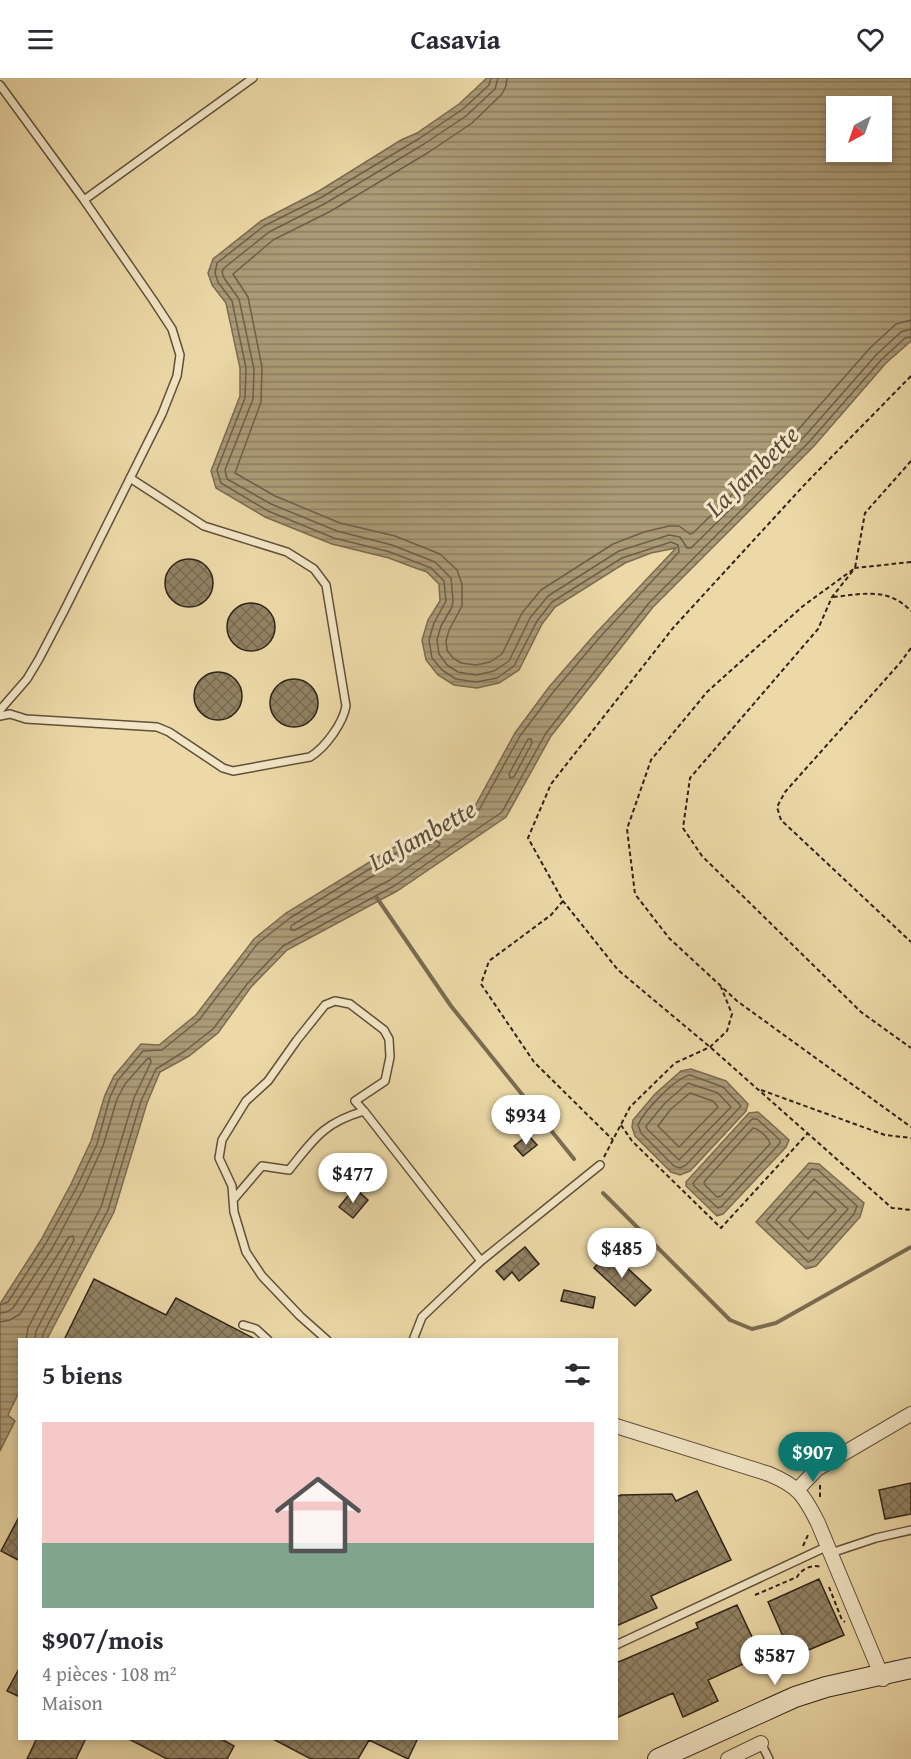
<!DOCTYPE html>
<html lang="fr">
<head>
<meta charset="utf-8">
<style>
	:root { --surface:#fff; --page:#f2f2f3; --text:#2b2b33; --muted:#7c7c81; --line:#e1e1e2; --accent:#0f766e }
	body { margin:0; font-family:"Gentium Book Plus",serif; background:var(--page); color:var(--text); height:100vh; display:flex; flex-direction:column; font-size:22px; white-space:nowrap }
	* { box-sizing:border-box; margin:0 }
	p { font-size:20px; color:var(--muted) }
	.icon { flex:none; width:33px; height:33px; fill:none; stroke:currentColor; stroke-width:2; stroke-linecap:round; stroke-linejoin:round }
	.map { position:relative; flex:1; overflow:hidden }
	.details { position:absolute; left:18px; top:1260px; width:600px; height:402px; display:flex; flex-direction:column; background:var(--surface); border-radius:0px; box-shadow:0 3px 9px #0003 }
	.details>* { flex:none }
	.needle { width:39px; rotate:220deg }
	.buttons { position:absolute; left:826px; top:18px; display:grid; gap:12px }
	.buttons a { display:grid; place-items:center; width:66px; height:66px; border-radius:0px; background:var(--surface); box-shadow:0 3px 9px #0003; font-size:30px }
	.price { position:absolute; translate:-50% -51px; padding:0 14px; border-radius:21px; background:#fff; color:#222; font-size:20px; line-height:39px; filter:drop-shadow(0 2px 3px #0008) }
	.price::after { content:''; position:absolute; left:50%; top:36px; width:18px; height:14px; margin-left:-9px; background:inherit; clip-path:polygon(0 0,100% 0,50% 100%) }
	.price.on { background:var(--accent); color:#fff }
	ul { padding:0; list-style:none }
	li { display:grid; align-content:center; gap:12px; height:318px; padding:0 24px }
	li+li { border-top:2px solid var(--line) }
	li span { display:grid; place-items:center; height:186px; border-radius:0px; color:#555 }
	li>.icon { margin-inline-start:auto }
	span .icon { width:108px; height:108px; fill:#fffc; stroke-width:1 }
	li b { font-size:26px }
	h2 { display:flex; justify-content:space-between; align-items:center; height:72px; padding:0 24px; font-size:26px }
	header { display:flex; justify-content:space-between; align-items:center; height:78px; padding:0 24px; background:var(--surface); font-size:27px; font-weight:700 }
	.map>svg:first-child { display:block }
	.water { fill:url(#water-rules); stroke:#7b6b51; stroke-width:1.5; fill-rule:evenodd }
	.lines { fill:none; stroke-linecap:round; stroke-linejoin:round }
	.shore { stroke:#6e5f48; stroke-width:1.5 }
	.stream { stroke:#7b6b51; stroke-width:4 }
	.building { fill:url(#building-cross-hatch); stroke:#312319; stroke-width:1.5 }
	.service-casing { stroke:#60503c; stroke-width:10 }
	.minor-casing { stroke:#60503c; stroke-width:16 }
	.secondary-casing { stroke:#312319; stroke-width:22 }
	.path { stroke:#312319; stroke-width:2; stroke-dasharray:4.5 3; stroke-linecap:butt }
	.service { stroke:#f3e6c6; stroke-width:7 }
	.minor { stroke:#f3e6c6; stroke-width:14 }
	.secondary { stroke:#f3e6c6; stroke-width:20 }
	.labels { text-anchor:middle; stroke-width:6; stroke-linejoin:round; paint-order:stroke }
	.water-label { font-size:26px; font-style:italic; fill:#5c4d3a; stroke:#f3e6c6 }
</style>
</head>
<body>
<header><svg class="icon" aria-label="menu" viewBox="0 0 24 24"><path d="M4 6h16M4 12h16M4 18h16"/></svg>Casavia<svg class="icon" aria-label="heart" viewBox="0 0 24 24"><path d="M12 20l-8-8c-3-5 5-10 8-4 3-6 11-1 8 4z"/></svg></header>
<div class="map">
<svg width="911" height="1681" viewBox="0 0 911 1681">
	<defs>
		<pattern id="water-rules" width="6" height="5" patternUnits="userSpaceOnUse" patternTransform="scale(1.5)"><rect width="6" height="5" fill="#ac9b77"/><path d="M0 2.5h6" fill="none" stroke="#8d7e61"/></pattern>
		<pattern id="building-cross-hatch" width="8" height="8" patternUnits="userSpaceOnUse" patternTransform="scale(1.5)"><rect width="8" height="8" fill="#928263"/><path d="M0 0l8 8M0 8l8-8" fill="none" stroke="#786a51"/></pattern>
	</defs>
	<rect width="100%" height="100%" fill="#ecd9a7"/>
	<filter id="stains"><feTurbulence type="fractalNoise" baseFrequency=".00333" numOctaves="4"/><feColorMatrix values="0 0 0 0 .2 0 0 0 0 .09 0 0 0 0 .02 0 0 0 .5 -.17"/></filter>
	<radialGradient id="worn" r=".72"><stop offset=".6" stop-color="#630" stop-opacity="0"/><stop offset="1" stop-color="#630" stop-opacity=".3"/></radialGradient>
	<path class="water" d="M487 0H911V263L886 285 814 368 653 529 551 658 506 739 397 813 287 872 251 909 218 955 189 978 160 994 147 1025 114 1134 47 1261 20 1262 19 1314 8 1337 15 1343 0 1373V1226L41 1162 71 1106 91 1063 105 1017 114 998 141 966 159 967 196 937 254 861 286 835 391 771 475 728 515 655 549 609 596 555 676 470 651 475 625 485 555 529 542 546 519 592 499 605 477 610 454 607 438 597 426 582 422 562 428 542 440 523 439 506 427 494 410 488 389 480 332 466 265 439 216 410 211 393 240 318V290L226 225 212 207 208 195 213 181 261 143 319 113 401 62 417 55 459 26ZM882 28V74H837V28Z
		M691 991 726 1003 748 1026 746 1033 690 1093 680 1097 671 1094 635 1058 632 1049 633 1042 655 1016 681 993Z
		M758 1034 789 1062 786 1069 723 1136 717 1138 686 1108V1104L749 1035Z
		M809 1085 819 1086 864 1125 860 1139 816 1188 806 1191 756 1144Z"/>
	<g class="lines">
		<path class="shore" d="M498 0 495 11 466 38 424 66 326 125 269 154 224 190 222 194 224 200 239 221 254 291 253 321 225 392 227 401 271 426 337 453 392 467 435 484 451 500 453 522 452 529 441 548 437 562 439 576 447 587 458 594 476 597 494 593 509 583 530 540 548 518 619 473 669 457 680 459 687 470H691L804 359 877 276 901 254 911 251
			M507 0 506 8 502 16 472 45 429 74 331 133 273 162 233 196 248 219 262 289 261 324 235 395 275 418 340 445 395 458 440 476 457 492 462 506V528L449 552 446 563 447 572 453 580 461 585 476 587 490 584 502 576 522 535 541 512 613 466 644 454 669 448H679L690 456 693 455 797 353 870 270 896 246 911 242
			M528 661H531L532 665 514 699 510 700 509 696Z
			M436 763 440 765 439 768 390 802 295 852H291V848L294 846 397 783Z
			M690 997 723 1009 741 1028 686 1087 680 1090 674 1088 641 1055 638 1047C644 1033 675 1000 690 997Z
			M688 1005 718 1015 731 1029 679 1082 647 1051 646 1048 665 1025Z
			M690 1015 713 1023 718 1029 679 1069 658 1048 671 1031Z
			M752 1041H757L780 1062V1065L721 1129 718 1130 694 1108 693 1105Z
			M753 1050C759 1051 769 1060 770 1066L721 1118 717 1119 705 1107 704 1104Z
			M812 1091 818 1092 857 1128 854 1136 813 1182 808 1184 766 1143Z
			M814 1101 848 1131 809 1174 776 1142Z
			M815 1113 836 1132 808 1161 789 1142Z
			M0 1227 8 1224 46 1165 77 1109 97 1066 110 1019 118 1002 143 973 162 972 199 942 258 865 290 840 394 776 479 732 520 658 554 613 600 559 679 474 678 467 671 464 622 480 552 524 537 543 514 588 497 600 476 604 456 601 442 592 432 580 429 562 434 545 446 523 444 503 431 490 390 474 334 460 268 433 221 405 217 392 245 320 246 290 232 223 218 204 215 195 217 185 264 148 322 119 420 60 463 31 489 7 491 0
			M0 1235 7 1234 13 1230 53 1169 83 1112 103 1068 117 1021 125 1006 147 981 150 980 151 984 134 1020 101 1129 36 1253 35 1262
			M0 1244 10 1242 20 1236 69 1159 73 1158 74 1162 28 1250 26 1262
			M42 1262 43 1256 108 1132 141 1023 156 991 185 973 213 951 247 906 283 868 394 808 502 734 546 655 649 525 809 364 882 281 905 260 911 259"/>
		<path class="stream" d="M377 820 451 928 574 1081
			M603 1115 730 1242 752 1251 776 1245 911 1169"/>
	</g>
	<path class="building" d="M165 505a24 24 0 1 1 48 0a24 24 0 1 1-48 0Z
		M227 549a24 24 0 1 1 48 0a24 24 0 1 1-48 0Z
		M194 618a24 24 0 1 1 48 0a24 24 0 1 1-48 0Z
		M270 625a24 24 0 1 1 48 0a24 24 0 1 1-48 0Z
		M528 1057 537 1067 523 1078 514 1068Z
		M352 1113 357 1117 359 1114 368 1122 353 1140 339 1129Z
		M525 1169 539 1186 519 1203 512 1194 504 1202 496 1193Z
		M609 1173 651 1212 635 1228 594 1190Z
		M94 1201 166 1237 176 1220 257 1262H64Z
		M564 1212 595 1219 593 1230 561 1223Z
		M911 1405V1436L885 1441 879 1412Z
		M697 1413 731 1482 651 1518 657 1530 616 1548V1419L621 1417 672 1416 676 1423Z
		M20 1437V1483L1 1473Z
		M819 1501 844 1557 792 1579 768 1524Z
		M737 1527 761 1578 708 1602 718 1623 683 1639 673 1615 616 1640V1585L698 1550 696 1545Z
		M20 1589V1619L7 1613Z
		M37 1660H86L76 1681H27Z
		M127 1660H220L234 1668 227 1681H167Z
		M271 1660H418L408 1681 369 1662 358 1681H311Z"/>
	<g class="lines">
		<defs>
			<path id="service" d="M0 7 84 122 153 222 172 251 180 277 177 298 162 336 65 531 39 581 27 601 0 632
				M84 122 253 0
				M0 638 10 636 26 641 157 649 169 654 223 690 233 693 310 679C326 669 343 645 346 628L326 507 314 491 287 474 204 448 130 400
				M233 1122 262 1088 289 1092C314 1061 323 1045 364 1033L481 1183
				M243 1247 256 1251 268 1262
				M327 1262 300 1238 262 1198 246 1174 234 1134 232 1108 219 1080 222 1062 246 1023 268 1003 297 962 325 927 335 923 350 926 384 952 389 961 390 979 385 1003 355 1023 364 1033
				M413 1262 422 1239 444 1218 481 1183 600 1087
				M831 1475 876 1460 911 1452
				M616 1567 828 1468
				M761 1665 769 1681"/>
			<path id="minor" d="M616 1348 769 1396C798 1408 804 1417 818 1445L883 1601
				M798 1411 817 1391 911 1336
				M728 1681 761 1665"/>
			<path id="secondary" d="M658 1681 795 1619 826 1609 911 1590"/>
		</defs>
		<use href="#service" class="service-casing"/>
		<use href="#minor" class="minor-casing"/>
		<use href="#secondary" class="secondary-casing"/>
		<path class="path" d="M911 298 807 404 673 550 551 706 528 760 563 823 618 892 710 969 892 1130 911 1132
			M911 383 865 435 855 490 803 528 707 614 651 682 627 751 635 816 669 860 737 923 911 1049
			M911 484 855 490 832 519 818 551 690 700 683 750 702 778 861 934 911 970
			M833 519C863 516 888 509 911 533
			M911 570 900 585 785 714 777 729 781 742 911 864
			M563 823 551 837 489 883 481 906 534 984 613 1062
			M761 1012 885 1057 911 1060
			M621 1047 632 1063 721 1150 808 1055
			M604 1079 630 1029 675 985 710 969 727 953 732 936 721 909
			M789 1390 801 1389
			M820 1419V1407
			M803 1468 808 1457
			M829 1509 842 1542 845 1544
			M755 1517 797 1499C801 1491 812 1486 821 1489"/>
		<use href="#service" class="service"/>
		<use href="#minor" class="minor"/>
		<use href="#secondary" class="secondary"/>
	</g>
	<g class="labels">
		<g class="water-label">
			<text transform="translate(752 393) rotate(-44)" y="9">La Jambette</text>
			<text transform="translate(422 757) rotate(-29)" y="9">La Jambette</text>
		</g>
	</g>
	<rect width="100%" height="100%" filter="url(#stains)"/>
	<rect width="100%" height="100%" fill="url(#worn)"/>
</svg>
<div class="buttons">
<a><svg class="needle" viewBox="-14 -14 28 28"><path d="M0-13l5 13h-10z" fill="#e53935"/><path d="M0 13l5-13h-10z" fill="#7c7c81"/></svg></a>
</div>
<b class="price" style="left:526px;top:1068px">$934</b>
<b class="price" style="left:353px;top:1126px">$477</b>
<b class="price" style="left:622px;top:1201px">$485</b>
<b class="price on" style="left:813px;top:1405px">$907</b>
<b class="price" style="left:775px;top:1608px">$587</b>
<section class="details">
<h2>5 biens<svg class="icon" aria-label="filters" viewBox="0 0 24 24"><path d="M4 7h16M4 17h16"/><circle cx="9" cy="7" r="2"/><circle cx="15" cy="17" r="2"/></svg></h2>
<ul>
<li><span style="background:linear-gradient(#f6c9c9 65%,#7fa58c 0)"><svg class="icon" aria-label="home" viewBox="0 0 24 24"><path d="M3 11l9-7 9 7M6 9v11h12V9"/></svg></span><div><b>$907/mois</b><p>4 pièces · 108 m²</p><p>Maison</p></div></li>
</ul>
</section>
</div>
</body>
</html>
